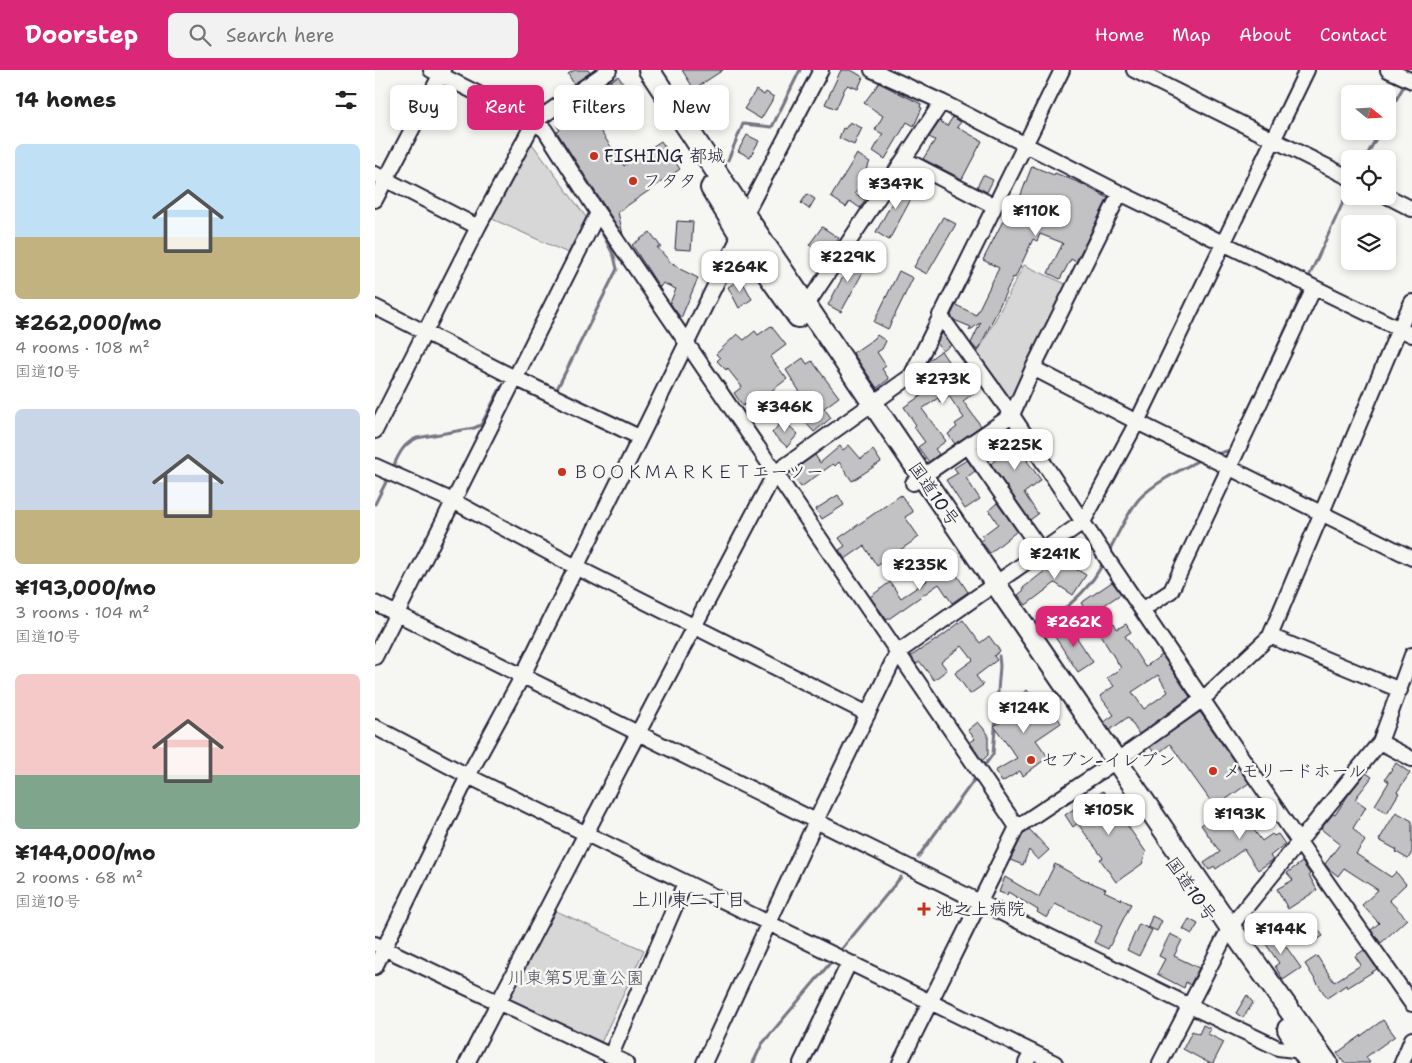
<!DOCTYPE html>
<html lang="en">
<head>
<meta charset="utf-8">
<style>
	:root { --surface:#fff; --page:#f2f2f2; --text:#222; --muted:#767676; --accent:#db2777 }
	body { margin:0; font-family:"Shantell Sans","Klee One",sans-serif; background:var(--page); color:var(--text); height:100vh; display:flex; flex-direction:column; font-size:19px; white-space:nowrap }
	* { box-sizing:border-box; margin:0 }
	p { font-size:16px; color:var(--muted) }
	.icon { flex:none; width:28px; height:28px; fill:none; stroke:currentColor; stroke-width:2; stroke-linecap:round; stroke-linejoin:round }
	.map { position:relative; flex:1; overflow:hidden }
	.details { display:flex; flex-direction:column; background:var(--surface); width:375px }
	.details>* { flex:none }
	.hud { position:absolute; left:15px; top:15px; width:475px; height:45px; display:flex; gap:10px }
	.needle { width:32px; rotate:108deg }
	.controls { position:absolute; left:966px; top:15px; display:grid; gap:10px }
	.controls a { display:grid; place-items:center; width:55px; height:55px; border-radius:8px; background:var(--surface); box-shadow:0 2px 8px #0003; font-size:25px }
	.price { position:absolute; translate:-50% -42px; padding:0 11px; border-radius:10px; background:#fff; color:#222; font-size:16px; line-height:32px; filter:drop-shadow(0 1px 2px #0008) }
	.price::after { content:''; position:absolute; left:50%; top:30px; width:15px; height:11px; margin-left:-8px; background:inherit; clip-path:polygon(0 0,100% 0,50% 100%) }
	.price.current { background:var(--accent); color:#fff }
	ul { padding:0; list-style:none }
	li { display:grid; align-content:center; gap:10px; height:265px; padding:0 15px }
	li span { display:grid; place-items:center; height:155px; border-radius:8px; color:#555 }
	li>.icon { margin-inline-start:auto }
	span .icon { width:90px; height:90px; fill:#fffc; stroke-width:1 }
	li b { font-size:21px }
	h2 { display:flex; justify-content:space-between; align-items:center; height:60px; padding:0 15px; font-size:21px }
	.chip { padding:0 18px; border-radius:8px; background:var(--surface); box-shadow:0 2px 8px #0003; font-size:18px; line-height:45px }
	.chip.current { background:var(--accent); color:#fff }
	header { display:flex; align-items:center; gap:30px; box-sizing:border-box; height:70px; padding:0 25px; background:var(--accent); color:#fff }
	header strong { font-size:24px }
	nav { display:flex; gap:28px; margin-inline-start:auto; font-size:18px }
	.search { width:350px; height:45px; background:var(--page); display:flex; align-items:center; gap:12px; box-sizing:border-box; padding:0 18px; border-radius:8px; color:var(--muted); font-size:19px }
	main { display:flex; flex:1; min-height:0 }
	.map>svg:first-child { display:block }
	.green { fill:#d7d7d7; stroke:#7c7c89 }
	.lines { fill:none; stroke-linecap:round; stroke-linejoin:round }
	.stream { stroke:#757583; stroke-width:3 }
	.building { fill:#c2c2c4; stroke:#22223b; fill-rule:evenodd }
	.minor-casing { stroke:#22223b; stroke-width:18 }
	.highway-casing { stroke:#22223b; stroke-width:24 }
	.minor { stroke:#f6f6f2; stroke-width:14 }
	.highway { stroke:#f6f6f2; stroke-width:20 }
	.poi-dot { fill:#c8321e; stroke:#f6f6f2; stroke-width:2 }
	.labels { text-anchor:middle; stroke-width:5; stroke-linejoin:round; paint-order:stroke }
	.poi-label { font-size:18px; fill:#22223b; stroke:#f6f6f2; text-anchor:start }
	.street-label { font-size:18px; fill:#22223b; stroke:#f6f6f2 }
	.park-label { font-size:18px; fill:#4f4f62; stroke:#f6f6f2 }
	.neighbourhood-label { font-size:19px; fill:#22223b; stroke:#f6f6f2 }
</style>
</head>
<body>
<header>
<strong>Doorstep</strong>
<div class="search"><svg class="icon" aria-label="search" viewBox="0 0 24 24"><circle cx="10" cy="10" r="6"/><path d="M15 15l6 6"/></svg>Search here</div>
<nav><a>Home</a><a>Map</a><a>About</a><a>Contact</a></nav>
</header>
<main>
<section class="details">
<h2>14 homes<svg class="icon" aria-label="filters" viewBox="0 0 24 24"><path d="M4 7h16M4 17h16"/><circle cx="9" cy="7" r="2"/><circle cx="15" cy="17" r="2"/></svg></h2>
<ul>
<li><span style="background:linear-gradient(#bfe0f5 60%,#c2b280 0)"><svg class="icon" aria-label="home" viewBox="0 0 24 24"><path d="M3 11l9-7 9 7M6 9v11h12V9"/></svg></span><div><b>¥262,000/mo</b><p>4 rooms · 108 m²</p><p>国道10号</p></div></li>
<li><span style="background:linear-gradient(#c9d6e8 65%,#c2b280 0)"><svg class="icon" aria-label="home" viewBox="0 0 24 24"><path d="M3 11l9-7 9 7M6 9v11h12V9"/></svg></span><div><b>¥193,000/mo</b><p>3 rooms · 104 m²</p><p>国道10号</p></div></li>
<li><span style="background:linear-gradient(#f6c9c9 65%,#7fa58c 0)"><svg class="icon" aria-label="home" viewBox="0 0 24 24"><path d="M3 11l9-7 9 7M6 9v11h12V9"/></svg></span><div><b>¥144,000/mo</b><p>2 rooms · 68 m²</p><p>国道10号</p></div></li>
</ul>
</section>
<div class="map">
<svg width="1037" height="993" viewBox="0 0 1037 993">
	<rect width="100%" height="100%" fill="#f6f6f2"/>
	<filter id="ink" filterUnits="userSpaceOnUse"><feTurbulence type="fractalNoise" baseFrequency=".02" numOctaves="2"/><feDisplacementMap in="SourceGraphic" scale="10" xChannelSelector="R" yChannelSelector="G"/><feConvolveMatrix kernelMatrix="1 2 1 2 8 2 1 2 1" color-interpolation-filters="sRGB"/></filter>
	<g filter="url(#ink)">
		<path class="green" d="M155 71 211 147 193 183 115 148Z
			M649 195 693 215 636 329 630 332 600 288Z
			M179 840 269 880 224 977 132 931Z"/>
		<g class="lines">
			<path class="stream" d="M1012 46 1031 12
				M164 65 200 120
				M990 89 1005 61
				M353 90 368 54 397 57 425 0
				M932 211 975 117
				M182 319 242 199 239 186 224 157
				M869 350 930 217
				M839 385 855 380 856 378
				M18 397C24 384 28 374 42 368L99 358 106 355 126 317
				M0 434 12 410
				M733 483C743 464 751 445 764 429 779 413 807 399 826 389
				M677 548C699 532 717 516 729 491
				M609 696 618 684 625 596 624 586
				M543 787 599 710
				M466 880 526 807
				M378 993 387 974 456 892"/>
		</g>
		<path class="building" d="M200 0H213L215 3 199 14 193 4Z
			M307 0H348L319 19Z
			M466 0H476L488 7 483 19 473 15 470 18 461 39 450 34Z
			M243 6 257 26 240 38 226 18Z
			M504 13 546 34 545 37 547 38 539 56 532 52 510 89 498 81 508 64 500 60 508 46 489 33Z
			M381 20 389 25 391 22 399 27 386 49 369 39Z
			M204 31 211 40 209 41 226 62 249 96 286 71 305 99 243 142 248 165 182 62 185 60 182 56 200 42 196 37Z
			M578 47 586 52 582 57 607 71 587 109 548 89 560 70 554 67 565 51 572 56Z
			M475 52 487 58 479 75 464 68 468 58 470 59Z
			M372 65 384 71 375 87 363 81Z
			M482 84 495 92 491 99 494 101 480 123 490 130 485 138 475 131 471 137 456 127Z
			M657 96 679 105 680 103 705 113 733 128 701 192 696 189 685 209 673 203 688 173 665 164 662 171 658 169 640 208 638 207 603 281 596 273 606 252 594 261 596 257 579 250 576 245 581 235 601 245 624 198 608 190 631 145 637 148Z
			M608 105 618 110 612 122 602 117Z
			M529 111 542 118 514 170 501 162Z
			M432 124 440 129 434 139 426 133Z
			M568 147 581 154 552 204 539 197Z
			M302 151 318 152 316 180 300 179Z
			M447 157 464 168 452 187 434 175Z
			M275 162 286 177H282L298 195V193L305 199 323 208 306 248 295 233 301 219 288 213 285 217 283 215 257 175Z
			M480 184 494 191 466 242 453 235Z
			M524 201 538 208 513 259 499 252Z
			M366 209 377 229 364 238 353 217Z
			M396 256 411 275 395 287 412 309 388 327 371 336 370 334 368 336 359 323 367 317 352 298 351 300 342 291 345 288 341 284 362 264 369 270 380 261 383 265Z
			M567 263 576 275 568 281 562 273Z
			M502 265 511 271 507 279 502 282 511 296 507 299 514 309 502 318 478 283 500 268Z
			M566 281 582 304 591 297 599 308 595 311 602 321 588 331 606 356 580 374 573 364 582 357 580 354 589 348 574 326 565 332 563 328 547 339 571 371 560 379 564 384 554 392 543 377 550 372 539 357 541 355 529 337 556 319 553 314 560 309 550 297 554 290Z
			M428 288 432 294 437 291 464 327 449 338 456 348 439 362 430 352 439 344 411 300Z
			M408 350 423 364 412 377 397 363Z
			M632 359 653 390 652 391 666 410 649 423 663 444 655 450 616 394 626 385 616 370Z
			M474 375 486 389 498 380 506 392 477 411 464 392 460 396 458 394 426 417 415 403 440 385 445 393 465 376 468 380Z
			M592 390 600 401 591 408 605 429 590 439 571 410 583 403 579 398Z
			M463 425 469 435 447 449 441 439Z
			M526 425 538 442 530 447 544 467 502 496 489 476 470 489 464 480 470 476 464 468Z
			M622 433 642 461 615 483 606 471 609 469 607 466 623 454 614 440Z
			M698 485 705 496 701 499 711 505 698 525 680 513 651 535 643 525 649 520 648 518 671 500 672 502Z
			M574 490 580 500 579 501 593 522 577 533 564 514 512 550 495 527 515 512 526 528 552 511 549 506Z
			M737 512 746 524 714 545 706 533Z
			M588 550 605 573 614 566 625 581 619 586 622 590 601 606 608 615 595 624 580 603 598 590 587 576 566 592 572 600 559 610 545 592 541 594 536 586 567 566Z
			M739 553 742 559 751 554 756 562 750 566 770 597 787 585 815 627 764 664 753 647 735 660 729 652 739 645 725 626 739 616 732 608 746 598 724 563ZM783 605 793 622 769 639 757 622Z
			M699 554 705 562 700 565 718 592 703 602 680 567Z
			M652 620 668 644 676 638 686 653 661 670 673 687 648 706 645 701 627 712 620 701 642 688 619 656 631 649 627 644 630 641 628 638Z
			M825 642 874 713 840 737 795 674 781 685 775 677Z
			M603 652 613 664V685L607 691 595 672 600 669 593 660Z
			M1021 693 1035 703 1022 722 1024 723 1012 743 1000 735 1014 712 1010 709Z
			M991 703 997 707 980 729 991 737 978 758 990 771 981 784 1016 807 1021 802 1031 814 1014 830 1032 849 1006 873 996 860 1004 853 987 835 1003 820 969 798 963 806 954 799 950 794 965 774 946 759 958 744 960 745 974 724Z
			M728 721 771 782 767 794 741 812 725 789 728 788 703 754 704 752 698 757 690 745 709 732 711 734Z
			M877 735 884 744 873 752 887 771 897 764 899 766 903 764 910 774 895 786 898 790 883 800 869 779 841 799 839 796 834 800 829 793 845 782 826 755 843 742 852 754Z
			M1021 742 1037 751V782L1033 789 1021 782 1022 780 1004 770Z
			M654 759 674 780 663 790 654 780 648 795 635 790 648 764Z
			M927 792 935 804 934 805 942 820 913 839 902 819 918 810 912 803Z
			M680 794 703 807 731 819 729 821 756 834 733 879 719 872 727 856 680 834 672 848 662 842 663 840 633 822 632 825 624 822 630 807 664 827Z
			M777 846 787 851 782 861 773 857Z
			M814 849 823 854 817 864 808 859Z
			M764 854 777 860 764 886 752 880Z
			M898 858 926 898 908 910 900 896 904 893 886 867Z
			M942 858 948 866 937 873 932 865Z
			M795 864 807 870 799 886 824 898 815 915 811 912 809 918 782 904 790 889 784 886Z
			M989 880 1002 899 972 918 971 915 952 928 930 894 942 886 959 912 986 895 980 886Z
			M872 925 878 933 868 948 861 943Z
			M1008 950 1020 966 991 987 995 993H969L962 983Z
			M828 955 836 959 833 964 849 972 838 993H834L808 979 817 961 824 964Z"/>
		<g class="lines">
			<defs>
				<path id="minor" d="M56 0 159 52 170 60 223 143 642 757
					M497 0 567 32 745 123 1037 265
					M759 0 975 108
					M1013 0 1037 11
					M529 89 619 136
					M0 104 103 157
					M1012 126 1037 139
					M0 130 68 0
					M431 236 567 32
					M0 237 140 308 264 367
					M565 245 637 345 733 490 924 772 1037 934
					M658 298 762 352 1037 488
					M0 361 103 157 159 52 234 0
					M593 376 667 482
					M0 396 78 431 201 497 493 644
					M538 413 637 345 658 298 745 123
					M0 533 815 936 903 978 927 981 932 978
					M767 540 796 521 939 218
					M895 566 1025 620
					M0 587 223 143
					M0 657 93 706 680 993
					M1005 672 1037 689
					M0 874 251 993
					M0 897 93 706 148 605 365 165 370 145 446 0
					M236 985 310 813
					M92 993 263 663 400 403 536 306 687 0
					M329 993 441 751 522 583 708 452 762 352 932 0
					M426 993 474 893
					M525 993 642 757 741 691 828 629 895 566 1024 259 1037 232
					M651 993 657 982
					M785 993 855 857 1005 672 1037 585
					M1027 993 1037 969"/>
				<path id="highway" d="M274 0 370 145 547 406 855 857 952 993
					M336 118 365 165 423 247
					M913 959 935 993"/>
			</defs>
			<use href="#minor" class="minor-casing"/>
			<use href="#highway" class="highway-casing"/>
			<use href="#minor" class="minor"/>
			<use href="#highway" class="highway"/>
		</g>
	</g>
	<g class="poi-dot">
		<circle cx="219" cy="86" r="5"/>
		<circle cx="258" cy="111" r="5"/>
		<circle cx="187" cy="402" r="5"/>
		<circle cx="656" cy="690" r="5"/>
		<circle cx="838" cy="701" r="5"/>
		<path d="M546.5 831.5h5v5h5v5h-5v5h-5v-5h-5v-5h5z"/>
	</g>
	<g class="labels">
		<g class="poi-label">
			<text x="229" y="92">FISHING 都城</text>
			<text x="268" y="117">フタタ</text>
			<text x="197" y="408">ＢＯＯＫＭＡＲＫＥＴエーツー</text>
			<text x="666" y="696">セブン-イレブン</text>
			<text x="848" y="707">メモリードホール</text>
			<text x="560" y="845">池之上病院</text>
		</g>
		<g class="street-label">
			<text transform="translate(559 424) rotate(55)" y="6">国道10号</text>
			<text transform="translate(816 819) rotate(55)" y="6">国道10号</text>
		</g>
		<g class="park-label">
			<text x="201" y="914">川東第5児童公園</text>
		</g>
		<g class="neighbourhood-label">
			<text x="314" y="836">上川東二丁目</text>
		</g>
	</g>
</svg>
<div class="controls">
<a><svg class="needle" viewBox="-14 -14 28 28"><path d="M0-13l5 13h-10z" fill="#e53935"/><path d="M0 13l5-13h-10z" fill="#767676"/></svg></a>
<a><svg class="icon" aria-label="locate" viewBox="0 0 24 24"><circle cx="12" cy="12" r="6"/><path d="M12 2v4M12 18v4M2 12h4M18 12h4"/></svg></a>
<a><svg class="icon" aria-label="layers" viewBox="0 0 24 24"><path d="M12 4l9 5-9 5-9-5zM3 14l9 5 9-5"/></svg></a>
</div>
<b class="price" style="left:521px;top:140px">¥347K</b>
<b class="price" style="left:661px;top:167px">¥110K</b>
<b class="price" style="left:473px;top:213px">¥229K</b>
<b class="price" style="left:365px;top:223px">¥264K</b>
<b class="price" style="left:568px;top:335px">¥273K</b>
<b class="price" style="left:410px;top:363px">¥346K</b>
<b class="price" style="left:640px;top:401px">¥225K</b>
<b class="price" style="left:680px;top:510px">¥241K</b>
<b class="price" style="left:545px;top:521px">¥235K</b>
<b class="price current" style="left:699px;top:578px">¥262K</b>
<b class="price" style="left:649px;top:664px">¥124K</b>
<b class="price" style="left:734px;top:766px">¥105K</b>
<b class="price" style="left:865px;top:770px">¥193K</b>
<b class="price" style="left:906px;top:885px">¥144K</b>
<div class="hud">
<a class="chip">Buy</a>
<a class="chip current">Rent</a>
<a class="chip">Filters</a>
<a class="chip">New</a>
</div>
</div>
</main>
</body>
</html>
